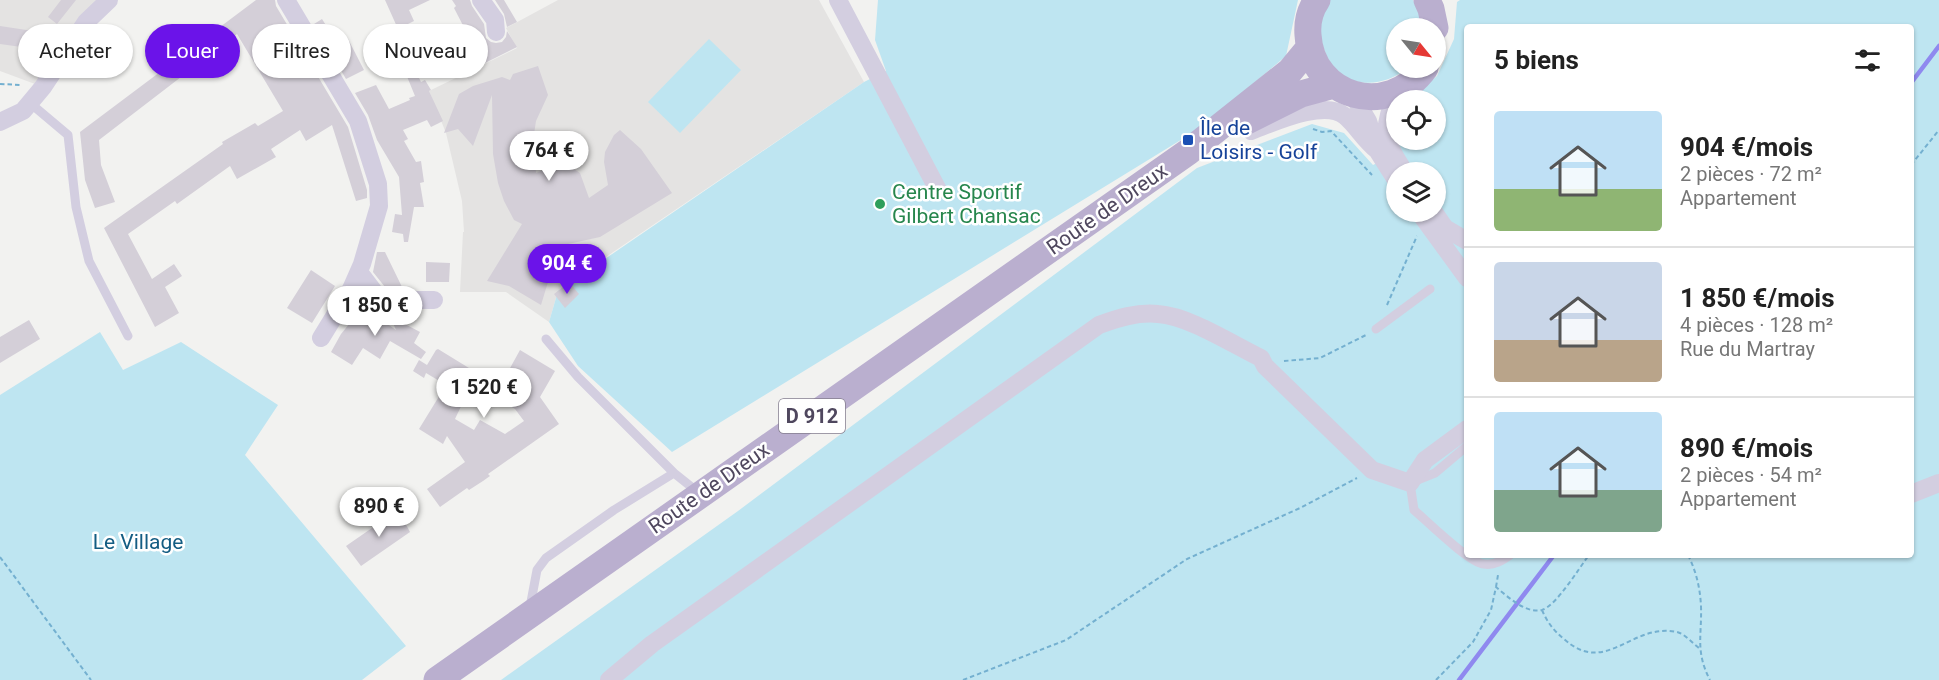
<!DOCTYPE html>
<html lang="fr">
<head>
<meta charset="utf-8">
<style>
	:root { --surface:#fff; --page:#f2f2f2; --text:#222; --muted:#767676; --line:#e0e0e0; --accent:#6b13e9 }
	body { margin:0; font-family:Roboto,sans-serif; background:var(--page); color:var(--text); height:100vh; display:flex; flex-direction:column; font-size:22px; white-space:nowrap }
	* { box-sizing:border-box; margin:0 }
	p { font-size:20px; color:var(--muted) }
	.icon { flex:none; width:33px; height:33px; fill:none; stroke:currentColor; stroke-width:2; stroke-linecap:round; stroke-linejoin:round }
	.map { position:relative; flex:1; overflow:hidden }
	.side { position:absolute; left:1464px; top:24px; width:450px; height:534px; display:flex; flex-direction:column; background:var(--surface); border-radius:6px; box-shadow:0 2px 4px #0004 }
	.side>* { flex:none }
	.banner { position:absolute; left:18px; top:24px; width:570px; height:54px; display:flex; gap:12px }
	.needle { width:39px; rotate:120deg }
	.buttons { position:absolute; left:1386px; top:18px; display:grid; gap:12px }
	.buttons a { display:grid; place-items:center; width:60px; height:60px; border-radius:50%; background:var(--surface); box-shadow:0 2px 4px #0004; font-size:30px }
	.price { position:absolute; translate:-50% -51px; padding:0 14px; border-radius:21px; background:#fff; color:#222; font-size:20px; line-height:39px; filter:drop-shadow(0 2px 3px #0008) }
	.price::after { content:''; position:absolute; left:50%; top:36px; width:18px; height:14px; margin-left:-9px; background:inherit; clip-path:polygon(0 0,100% 0,50% 100%) }
	.price.selected { background:var(--accent); color:#fff }
	ul { padding:0; list-style:none }
	li { display:flex; align-items:center; gap:18px; height:150px; padding:0 30px }
	li+li { border-top:2px solid var(--line) }
	li span { display:grid; place-items:center; flex:none; width:168px; height:120px; border-radius:6px; color:#555 }
	li>.icon { margin-inline-start:auto }
	span .icon { width:72px; height:72px; fill:#fffc; stroke-width:1 }
	li b { font-size:26px }
	h2 { display:flex; justify-content:space-between; align-items:center; height:72px; padding:0 30px; font-size:26px }
	.pill { padding:0 21px; border-radius:27px; background:var(--surface); box-shadow:0 2px 4px #0004; font-size:21px; line-height:54px }
	.pill.selected { background:var(--accent); color:#fff }
	.map>svg:first-child { display:block }
	.education { fill:#e4e3e2 }
	.green { fill:#bee5f1; fill-rule:evenodd }
	.lines { fill:none; stroke-linecap:round; stroke-linejoin:round }
	.stream { stroke:#8f89ef; stroke-width:4.5 }
	.building { fill:#d4cfd8 }
	.path { stroke:#74b0d0; stroke-width:2; stroke-dasharray:4.5 3; stroke-linecap:butt }
	.service { stroke:#d3cee0; stroke-width:9 }
	.minor { stroke:#d3cee0; stroke-width:18 }
	.primary { stroke:#baafcf; stroke-width:27 }
	.transit-dot { fill:#1a4fb4; stroke:#fff; stroke-width:2 }
	.leisure-dot { fill:#2e9e5b; stroke:#fff; stroke-width:2 }
	.labels { text-anchor:middle; stroke-width:5; stroke-linejoin:round; paint-order:stroke }
	.shield { fill:#fff; stroke:#847e8e; stroke-width:1.5 }
	.shield-label { font-size:20px; font-weight:bold; fill:#4f475e }
	.transit-label { font-size:21px; fill:#164399; stroke:#fff; text-anchor:start }
	.leisure-label { font-size:21px; fill:#27864d; stroke:#fff; text-anchor:start }
	.street-label { font-size:21px; fill:#4f475e; stroke:#fff }
	.park-label { font-size:21px; fill:#145d83; stroke:#fff }
</style>
</head>
<body>
<div class="map">
<svg width="1939" height="680" viewBox="0 0 1939 680">
	<rect width="100%" height="100%" fill="#f2f2f0"/>
	<path class="education" d="M0 0H103L43 87 0 71Z
		M558 0H819L864 82 569 282 558 291 549 322 506 292H460L463 232H464L462 201 446 133 429 91 517 48 506 28Z"/>
	<path class="green" d="M878 0H1298L1286 56 1202 127 672 452 578 366 549 322 558 291 864 82 886 71 875 40Z
		M1329 0H1413L1418 9 1423 28H1396V68H1408C1379 91 1337 89 1324 49 1323 44 1318 37 1319 32 1319 22 1326 9 1329 0Z
		M1460 0H1939V680H501L738 511 1197 168 1312 124 1344 133 1373 165 1397 153 1392 115 1396 111V140H1436V100H1409L1437 76 1454 39 1457 2ZM1467 27H1911V555H1467ZM1396 172H1436V212H1396Z
		M709 39 741 70 680 133 648 102Z
		M100 332 123 370 181 342 278 405 245 455 406 646 362 680H0V395Z"/>
	<g class="lines">
		<path class="stream" d="M1911 83 1939 46
			M1459 680 1554 555"/>
	</g>
	<path class="building" d="M61 0H76L57 24 48 17Z
		M256 0H275L276 6 348 127 367 190V198L356 201 332 125 306 141 300 130 271 149 276 157 237 179 230 166 177 204 175 201 128 234 152 279 174 264 182 276 165 287 179 313 155 327 104 228 223 144 222 142 255 123 258 126 283 111 237 34 99 140 101 165 115 202 95 208 85 180 80 132Z
		M385 0H430L409 10 414 21 398 29Z
		M452 0H470L472 6 484 24 486 38 491 42 496 43 502 42 506 37 507 31 517 47 483 64 454 8 456 6Z
		M495 0H504L517 22 507 27 504 14Z
		M322 19 338 44 348 39 364 70 346 79 314 24Z
		M0 26 53 34 50 51 0 44Z
		M407 53 421 82 425 80 431 90 429 91 443 121 431 127 427 120 403 130 408 139 404 141 416 162 421 161 424 182 420 183 424 207H414L408 242H404L403 234 392 232 395 214 402 215 399 177 377 140 368 115 355 93 376 85 389 109 410 100 409 98 415 96 399 57Z
		M538 66 548 95 536 121 534 134 536 173 555 165 569 166 580 173 589 198 608 185 604 162 605 152 614 135 620 130 641 149 672 193 600 237 559 246 541 305 509 286 487 281 522 224 514 220 504 201 498 183 493 154 492 95 473 146 458 129 444 133 459 94 473 86 502 77 510 80 513 74Z
		M377 252H385L402 287 393 289 385 287 373 272Z
		M426 262 450 263 449 282H426Z
		M311 270 335 286 312 323 287 308Z
		M569 282 579 294 565 308 554 294Z
		M363 307 396 330 390 316 420 332 414 343 426 352 421 359 390 341 380 359 363 348 352 365 331 352 341 334Z
		M29 320 40 339 0 363V337Z
		M438 349 482 376 464 400 455 419 474 430 480 420 505 434 524 421 515 409 494 397 520 350 555 371 540 397 559 424 488 474 490 476 483 481 469 490 467 488 440 507 427 489 465 462 447 436 443 444 419 429 446 385 426 373 424 378 413 371 419 360 427 365 436 350Z
		M398 510 410 532 361 566 346 546Z"/>
	<g class="lines">
		<path class="path" d="M0 84 22 85
			M1313 129 1322 132 1331 131 1372 175
			M1911 165 1939 130
			M1389 195 1396 205
			M1387 305 1417 236
			M1284 361 1320 358 1366 335
			M1688 555C1696 571 1700 587 1701 606 1702 636 1695 651 1710 680
			M0 557 91 680
			M1496 587 1498 575
			M1542 610C1547 622 1554 631 1564 639 1606 677 1632 622 1677 632 1685 634 1692 643 1699 648
			M963 680 1066 640 1187 559 1300 508 1357 478
			M1436 680 1473 642 1491 610 1496 587C1508 597 1526 614 1542 610 1557 605 1579 568 1589 555"/>
		<path class="service" d="M30 103 68 135 76 207 89 261 128 336
			M1376 329 1430 289
			M546 339 578 377 674 473
			M1467 446 1435 473 1410 483 1414 510C1427 521 1469 563 1484 564 1494 566 1503 560 1510 555
			M530 607 537 570 546 558 614 510 674 473 699 493"/>
		<path class="minor" d="M286 0 358 121 378 184 379 206 362 264 351 289 321 338
			M481 0 495 20 496 32
			M838 0 938 190
			M1397 91C1385 125 1380 135 1401 166
			M1352 94 1368 121 1377 150 1396 180
			M0 122 23 111 43 87 86 22 109 0
			M1251 131C1273 123 1324 99 1345 116 1357 126 1364 140 1377 150
			M1419 212 1467 278
			M1434 212 1445 228 1467 241
			M359 272 378 297 390 300H434
			M1911 494 1939 483
			M609 680 652 644 1099 325C1118 318 1137 312 1158 314 1189 316 1232 344 1261 358L1265 366 1372 470 1410 483 1425 460 1467 429"/>
		<path class="primary" d="M1317 0C1310 10 1307 23 1308 35 1312 98 1388 119 1425 68
			M1427 0 1431 9 1435 28
			M1247 121 1301 94 1334 85
			M437 680 1188 152 1290 71 1309 48"/>
	</g>
	<rect class="transit-dot" x="1182" y="134" width="12" height="12" rx="3"/>
	<circle class="leisure-dot" cx="880" cy="204" r="6"/>
	<g class="labels">
		<rect class="shield" x="779" y="399" width="66" height="34" rx="4.5"/>
		<g class="shield-label">
			<text x="812" y="423">D 912</text>
		</g>
		<g class="transit-label">
			<text x="1200" y="135">Île de<tspan x="1200" dy="24">Loisirs - Golf</tspan></text>
		</g>
		<g class="leisure-label">
			<text x="892" y="199">Centre Sportif<tspan x="892" dy="24">Gilbert Chansac</tspan></text>
		</g>
		<g class="street-label">
			<text transform="translate(1107 209) rotate(-35)" y="7">Route de Dreux</text>
			<text transform="translate(709 488) rotate(-35)" y="7">Route de Dreux</text>
		</g>
		<g class="park-label">
			<text x="138" y="549">Le Village</text>
		</g>
	</g>
</svg>
<div class="buttons">
<a><svg class="needle" viewBox="-14 -14 28 28"><path d="M0-13l5 13h-10z" fill="#e53935"/><path d="M0 13l5-13h-10z" fill="#767676"/></svg></a>
<a><svg class="icon" aria-label="locate" viewBox="0 0 24 24"><circle cx="12" cy="12" r="6"/><path d="M12 2v4M12 18v4M2 12h4M18 12h4"/></svg></a>
<a><svg class="icon" aria-label="layers" viewBox="0 0 24 24"><path d="M12 4l9 5-9 5-9-5zM3 14l9 5 9-5"/></svg></a>
</div>
<b class="price" style="left:549px;top:182px">764 €</b>
<b class="price selected" style="left:567px;top:295px">904 €</b>
<b class="price" style="left:375px;top:337px">1 850 €</b>
<b class="price" style="left:484px;top:419px">1 520 €</b>
<b class="price" style="left:379px;top:538px">890 €</b>
<div class="banner">
<a class="pill">Acheter</a>
<a class="pill selected">Louer</a>
<a class="pill">Filtres</a>
<a class="pill">Nouveau</a>
</div>
<section class="side">
<h2>5 biens<svg class="icon" aria-label="filters" viewBox="0 0 24 24"><path d="M4 7h16M4 17h16"/><circle cx="9" cy="7" r="2"/><circle cx="15" cy="17" r="2"/></svg></h2>
<ul>
<li><span style="background:linear-gradient(#bfe0f5 65%,#8fb573 0)"><svg class="icon" aria-label="home" viewBox="0 0 24 24"><path d="M3 11l9-7 9 7M6 9v11h12V9"/></svg></span><div><b>904 €/mois</b><p>2 pièces · 72 m²</p><p>Appartement</p></div></li>
<li><span style="background:linear-gradient(#c9d6e8 65%,#b9a48a 0)"><svg class="icon" aria-label="home" viewBox="0 0 24 24"><path d="M3 11l9-7 9 7M6 9v11h12V9"/></svg></span><div><b>1 850 €/mois</b><p>4 pièces · 128 m²</p><p>Rue du Martray</p></div></li>
<li><span style="background:linear-gradient(#bfe0f5 65%,#7fa58c 0)"><svg class="icon" aria-label="home" viewBox="0 0 24 24"><path d="M3 11l9-7 9 7M6 9v11h12V9"/></svg></span><div><b>890 €/mois</b><p>2 pièces · 54 m²</p><p>Appartement</p></div></li>
</ul>
</section>
</div>
</body>
</html>
